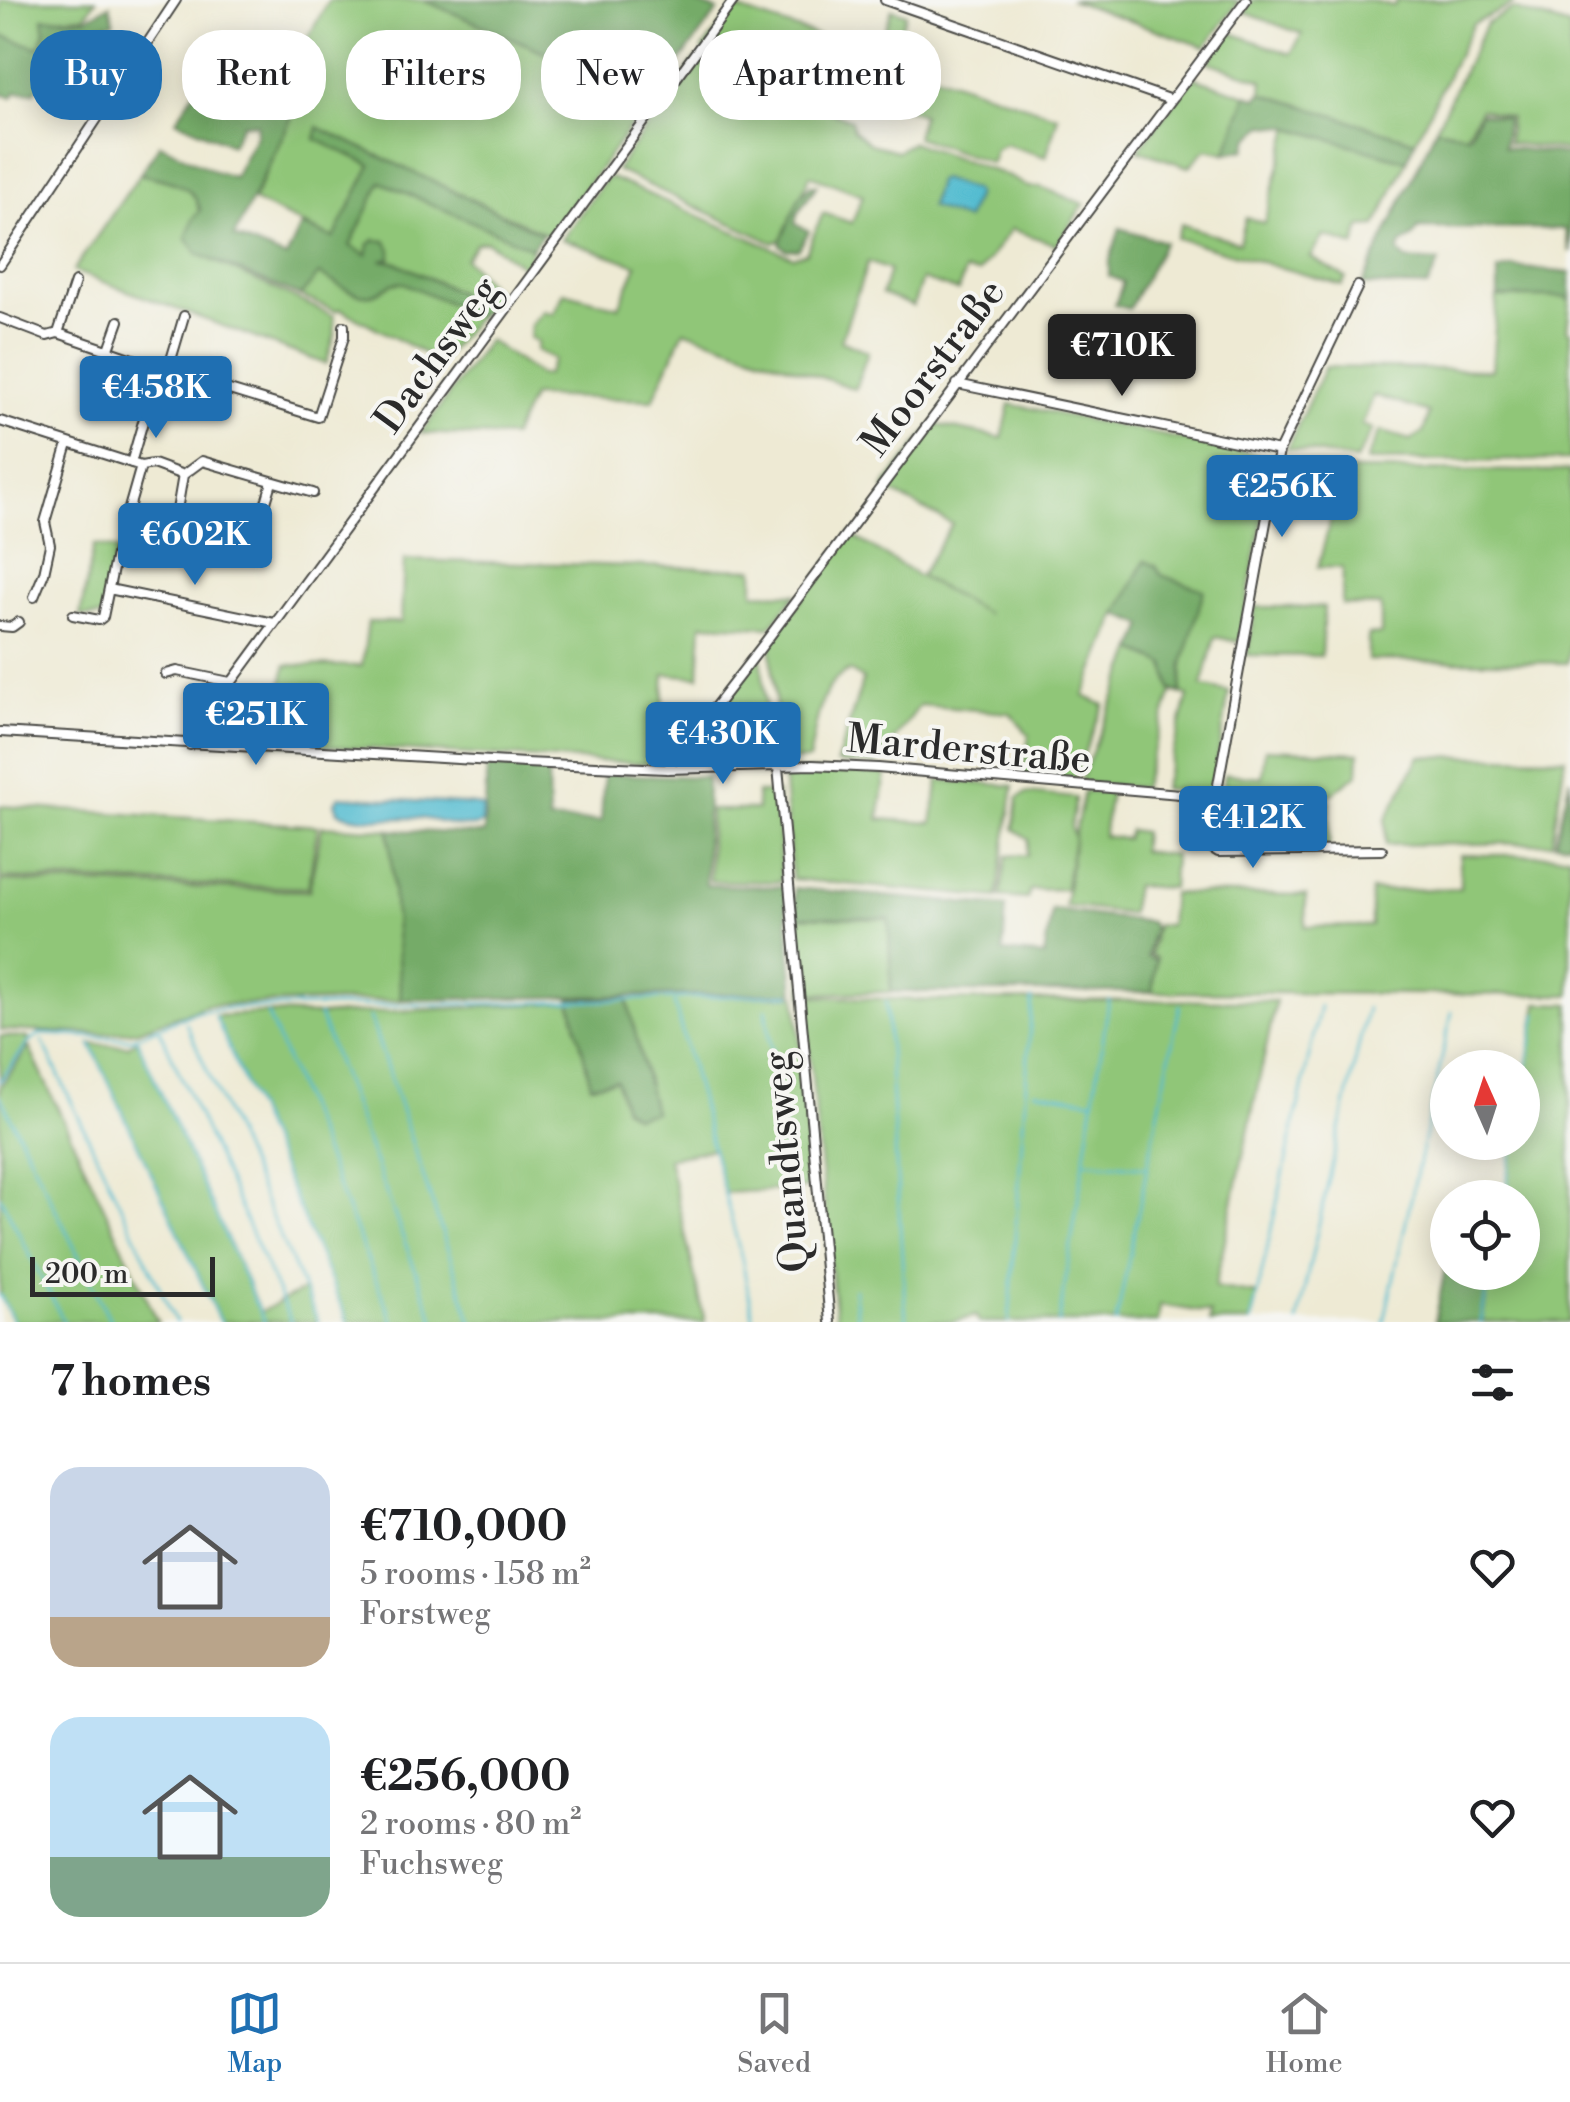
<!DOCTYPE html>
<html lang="en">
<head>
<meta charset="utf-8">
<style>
	:root { --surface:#fff; --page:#f6f6f6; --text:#202124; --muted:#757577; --line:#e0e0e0; --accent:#1f6fb2 }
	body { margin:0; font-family:"Libre Bodoni",serif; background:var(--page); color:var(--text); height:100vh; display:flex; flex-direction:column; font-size:38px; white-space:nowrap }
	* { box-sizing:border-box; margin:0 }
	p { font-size:32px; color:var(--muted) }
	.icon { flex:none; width:55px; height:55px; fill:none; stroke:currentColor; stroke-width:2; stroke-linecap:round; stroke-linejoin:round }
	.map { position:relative; height:1322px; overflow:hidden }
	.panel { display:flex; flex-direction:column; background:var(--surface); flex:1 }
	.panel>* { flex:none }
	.top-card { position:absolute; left:30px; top:30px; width:1000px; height:90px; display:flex; gap:20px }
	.needle { width:65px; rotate:357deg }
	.buttons { position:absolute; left:1430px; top:1050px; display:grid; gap:20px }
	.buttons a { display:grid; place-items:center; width:110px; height:110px; border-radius:50%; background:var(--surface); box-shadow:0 5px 25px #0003; font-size:50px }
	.scale { position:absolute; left:30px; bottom:25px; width:185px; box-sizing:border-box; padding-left:10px; border:5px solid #2b2b2b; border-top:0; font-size:28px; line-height:35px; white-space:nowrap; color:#2b2b2b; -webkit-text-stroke:8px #f6f6f2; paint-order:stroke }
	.price { position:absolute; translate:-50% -85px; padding:0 22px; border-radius:10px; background:var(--accent); color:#fff; font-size:32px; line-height:65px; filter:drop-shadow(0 2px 5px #0008) }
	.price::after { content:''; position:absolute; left:50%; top:60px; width:30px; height:22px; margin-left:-15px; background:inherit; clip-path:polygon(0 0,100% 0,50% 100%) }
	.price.selected { background:#222; color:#fff }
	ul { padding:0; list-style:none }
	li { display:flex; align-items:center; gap:30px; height:250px; padding:0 50px }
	li span { display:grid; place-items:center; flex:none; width:280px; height:200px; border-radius:30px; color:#555 }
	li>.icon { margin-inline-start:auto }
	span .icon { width:120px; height:120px; fill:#fffc; stroke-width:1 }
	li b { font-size:42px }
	h2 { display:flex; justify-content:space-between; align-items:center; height:120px; padding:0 50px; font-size:42px }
	.tag { padding:0 35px; border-radius:40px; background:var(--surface); box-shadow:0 5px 25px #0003; font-size:35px; line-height:90px }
	.tag.selected { background:var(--accent); color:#fff }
	.tab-bar { display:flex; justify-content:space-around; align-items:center; height:140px; border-top:2px solid var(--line); background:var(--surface); font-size:28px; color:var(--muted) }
	.tab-bar a { display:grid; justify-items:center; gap:5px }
	.tab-bar .selected { color:var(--accent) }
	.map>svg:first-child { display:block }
	.green { fill:#90c678; stroke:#5e7852; stroke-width:2.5 }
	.forest { fill:#74ab68; stroke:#506b4a; stroke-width:2.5 }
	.water { fill:#53bcd0; stroke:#3f747e; stroke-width:2.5 }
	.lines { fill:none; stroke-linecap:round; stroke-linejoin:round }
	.stream { stroke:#53bcd0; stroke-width:2.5 }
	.minor-casing { stroke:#484844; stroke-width:12 }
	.minor { stroke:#fff; stroke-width:8 }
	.labels { text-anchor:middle; stroke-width:8; stroke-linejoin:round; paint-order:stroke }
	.street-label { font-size:40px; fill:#2b2b2b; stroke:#f6f6f2 }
</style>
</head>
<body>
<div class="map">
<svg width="1570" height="1322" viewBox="0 0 1570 1322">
	<rect width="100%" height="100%" fill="#f6f6f2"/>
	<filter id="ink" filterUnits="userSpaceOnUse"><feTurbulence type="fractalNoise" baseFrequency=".01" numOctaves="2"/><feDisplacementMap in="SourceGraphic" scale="20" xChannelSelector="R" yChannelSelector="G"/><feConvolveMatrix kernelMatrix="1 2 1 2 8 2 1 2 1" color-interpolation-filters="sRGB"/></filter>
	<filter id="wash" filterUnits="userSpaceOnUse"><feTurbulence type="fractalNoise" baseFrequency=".0048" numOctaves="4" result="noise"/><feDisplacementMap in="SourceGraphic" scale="40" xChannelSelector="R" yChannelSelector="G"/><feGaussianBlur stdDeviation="2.25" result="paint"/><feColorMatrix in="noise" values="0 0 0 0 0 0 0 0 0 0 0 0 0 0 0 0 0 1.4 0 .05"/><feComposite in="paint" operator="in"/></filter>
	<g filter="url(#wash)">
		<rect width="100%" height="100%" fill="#eeead4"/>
		<path class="green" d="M0 0H96L85 16 43 19 45 32 39 48 0 35Z
			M329 0H423L652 98 550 236 319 128 315 139 371 165 334 239 253 201 292 116 270 106Z
			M1070 0H1232L1239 2 1205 47Z
			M1253 0H1366L1394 6 1397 0H1514L1512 5 1473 24 1415 141 1262 93 1263 80 1208 62 1229 32 1291 54 1302 34 1243 12Z
			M734 8 1058 116 1046 157 1005 144 995 149 991 163 916 137 922 114 807 75 797 92 704 55 703 49Z
			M892 9 906 14 892 54 878 49Z
			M1513 9 1570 27V151L1508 143 1510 117 1481 109 1466 134 1436 128 1486 24Z
			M695 59 851 120 853 130 870 144 897 151 912 142 1008 176 1028 187H1041L1084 204 1057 245 1011 229 979 273 965 271 958 291 922 279 913 306 882 294 889 270 868 262 841 340 868 352 855 389 684 330 653 400 532 396 512 437 421 433 488 340 539 375H546L554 359 536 350 538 342 530 338 531 325 543 311 554 314 564 292 619 307 637 265 562 239 606 178H612L793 257 806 253 823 213 852 223 863 195 810 175 781 240 773 243 616 170Z
			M1193 77 1247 95 1226 153 1206 149 1189 167 1138 150Z
			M1290 128 1407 161 1376 226 1361 227 1355 246 1324 236 1311 257 1346 278 1342 285 1176 238 1181 224 1239 243 1246 218 1264 223Z
			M140 174C203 189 201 190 198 254L334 316 335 335 326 364 73 271Z
			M381 181 532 248 525 268 486 241 476 243 465 259 499 295 489 307 398 263 379 259 375 240 369 244 368 255 350 246Z
			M319 274C333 281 357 300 374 294 387 289 389 281 405 283L478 316 440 362 340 309 335 311 300 296Z
			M1497 297H1565L1570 301 1567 330 1570 331V460L1366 461 1380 431 1410 440 1423 433 1429 413 1374 395 1362 425 1373 429 1356 460 1287 448 1325 367 1492 370Z
			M1010 404 1274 458 1239 642 1215 637 1202 686 1229 692 1213 790 1206 793 1163 789 1188 696 1172 691 1142 788 1082 783 1081 779 1134 650 1165 664 1171 690 1181 692 1183 664 1161 575 1145 561 1117 614 1084 696 1104 705 1074 778 1022 779 1029 735 1010 713 920 705 876 764 837 763 863 679 849 671C817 684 816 731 809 760L781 761 770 641 850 534 918 576 987 614 920 576 952 524 883 488 933 424 1002 438Z
			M1344 470 1570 471V646L1567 663 1368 660V635L1381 634V606L1342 605 1343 568 1318 567Z
			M94 545 117 550 103 617 80 616Z
			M404 560 754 569V593L796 594 770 627 702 624 699 677 665 674 663 705 708 708 663 765 270 743 286 665 362 666 368 622H401Z
			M1255 607H1324L1321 656 1247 655Z
			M761 653 766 712 724 713 725 764 679 763Z
			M1265 749 1359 753 1358 774 1330 795 1222 794 1225 774 1262 777Z
			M1420 756 1565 758 1552 843 1386 845V819Z
			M783 770 886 774 879 819 932 823 939 780 1014 786 997 898 792 879Z
			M1084 791 1110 793 1103 836 1126 839 1129 830 1143 832 1141 851 1174 855 1172 888 1135 886 1130 914 1065 906 1074 838 1065 889 1030 890 1027 899 1000 897 1007 856 1027 855 1029 839 1014 829 1018 798 1026 793 1076 798 1071 827 1074 837Z
			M757 793H777L781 882 710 881V810H757Z
			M1220 799 1330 800 1329 846 1214 845 1211 836Z
			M0 806 318 826 308 888 0 878Z
			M322 826 389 830 401 1000 208 1005 136 1031 102 1034 0 1030V881L309 891Z
			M1460 855H1570V995L1152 992 1156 958 1150 955 1156 925H1169L1172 893 1306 895 1305 927 1371 926V891L1460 888Z
			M797 916 889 919 891 992 803 994Z
			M796 995 813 1188 724 1193 713 1149 668 1158 705 1322H348L215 1016 267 1013 319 1015 571 1002 591 1085 616 1080 624 1108 635 1116 654 1112 627 999Z
			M804 996 922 1000 1276 1001 1215 1287 1257 1294 1251 1322H1209L1210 1313 1160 1305 1158 1322H979L976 1316 952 1322H836Z
			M1538 1003 1570 1004V1322H1482L1490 1273 1522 1272V1198L1504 1197 1514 1143 1522 1142 1523 1094Z
			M0 1036 27 1037 30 1041 0 1081Z
			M137 1040 260 1312 304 1290 318 1322H220L91 1044 128 1046Z
			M29 1047 158 1322H14L0 1295V1087Z"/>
		<path class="forest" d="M423 0H688L718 11 652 98Z
			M110 5 114 22 91 28 68 56 50 66 35 92H16L12 97 0 94V35L39 48 45 32 43 18H86Z
			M204 77 292 116 234 237 286 258 301 226 334 238 371 165 315 139 318 127 543 234 532 248 381 182 350 246 367 255 369 244 375 240 386 241 391 249V258L381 260 397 263 489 307 478 316 404 283C389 281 387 289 374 294 357 300 334 281 319 274L300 296 198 254 186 238 193 219 200 210C194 182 165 180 140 174L160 144 216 172 234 177 256 135 257 124 243 123 231 145 176 120Z
			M1262 93 1415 141 1407 161 1288 127 1264 125 1249 139 1246 149 1226 153 1247 95 1257 98Z
			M1480 113 1507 118 1504 147 1570 155V252L1565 229 1418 228 1412 238 1401 244 1398 252 1406 260 1439 262 1427 287 1362 285 1436 128 1469 135Z
			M811 185H817L797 214 795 224 809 231 799 249 787 250 780 245 781 240 799 198Z
			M1120 228 1164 242 1129 309 1115 305 1123 282 1109 276V263Z
			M1513 267 1570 273V301L1565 297H1498V271Z
			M1145 561 1156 566 1161 575 1204 590 1183 664 1181 693 1171 690 1165 664 1134 650 1144 625 1117 614Z
			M487 766 548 769 549 821H601L604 774 707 777 706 885 785 887 794 993 401 1000 389 830 484 834Z
			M1570 778V843H1555Z
			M794 888 1006 907 1003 952 1044 956 1052 910 1150 922 1153 927 1147 957 1156 961 1152 992H891L889 919 797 916Z
			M627 998 654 1112 635 1116 624 1108 616 1080 591 1085 570 999Z
			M1447 1258 1448 1272 1490 1273 1482 1322H1435Z"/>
		<path class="water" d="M941 179 974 190 976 194 966 220 930 207 937 181Z
			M339 796 475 805 483 807 482 824C461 832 439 819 418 818 391 817 364 823 338 812L335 803Z"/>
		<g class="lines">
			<path class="stream" d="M674 1002 742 1260 754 1322
				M886 1002 906 1322
				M766 1009 788 1167
				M267 1013 393 1322
				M319 1015 435 1322
				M215 1016 348 1322
				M370 1017 472 1322
				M186 1023 318 1322
				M160 1030 291 1322
				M42 1040 176 1322
				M137 1040 264 1322
				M91 1044 220 1322
				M0 1081 30 1041 40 1034 131 1039 194 1012 229 1008 564 1002 792 994
				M1034 1091 1092 1100
				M1522 1094 1537 1014
				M0 1096 111 1322
				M1084 1161 1146 1167
				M0 1196 64 1322
				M1504 1198 1514 1142
				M854 1289 857 1322
				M0 1295 14 1322
				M1009 1322 1032 999
				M1059 1322 1109 1000
				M1116 1322 1180 1005
				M1251 1322 1320 1006
				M1297 1322 1367 1008
				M1384 1322 1452 1012
				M1481 1322 1490 1272"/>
		</g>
	</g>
	<g filter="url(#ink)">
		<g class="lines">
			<defs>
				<path id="minor" d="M885 0 1171 100
					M0 265 176 0
					M1358 286 1279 451 1207 845 1218 852 1382 850
					M0 318 47 336 58 333 177 374 318 417 344 337V326
					M58 333 75 282
					M109 349 119 321
					M168 370 184 316
					M957 384 1279 451
					M0 421 141 466 153 464 183 475 202 461 313 493
					M131 463 147 408
					M176 516 183 475
					M250 535 259 526 272 482
					M109 589 274 623
					M34 597 44 573 50 545 45 522 68 444
					M73 615 99 620 103 617 116 554 141 466
					M0 626 12 627 19 622
					M166 674 177 671 230 682
					M0 732 525 763 667 769 812 765 878 768 1215 797
					M190 745 192 736 734 0
					M778 767 830 1322
					M667 769 766 641 1246 0"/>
			</defs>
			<use href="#minor" class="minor-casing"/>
			<use href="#minor" class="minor"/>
		</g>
	</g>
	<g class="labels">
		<g class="street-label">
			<text transform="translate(436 354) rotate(-54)" y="14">Dachsweg</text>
			<text transform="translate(932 367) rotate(-53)" y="14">Moorstraße</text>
			<text transform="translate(969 748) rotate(5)" y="14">Marderstraße</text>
			<text transform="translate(785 1162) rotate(-95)" y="14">Quandtsweg</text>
		</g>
	</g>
</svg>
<div class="buttons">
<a><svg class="needle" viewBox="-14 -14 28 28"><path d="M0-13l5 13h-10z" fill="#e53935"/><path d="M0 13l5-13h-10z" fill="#757577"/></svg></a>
<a><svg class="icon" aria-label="locate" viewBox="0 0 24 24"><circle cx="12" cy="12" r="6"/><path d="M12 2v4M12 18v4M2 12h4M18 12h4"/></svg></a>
</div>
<div class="scale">200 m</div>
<b class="price selected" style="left:1122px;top:399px">€710K</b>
<b class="price" style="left:156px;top:441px">€458K</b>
<b class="price" style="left:1282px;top:540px">€256K</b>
<b class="price" style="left:195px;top:588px">€602K</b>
<b class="price" style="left:256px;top:768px">€251K</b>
<b class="price" style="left:723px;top:787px">€430K</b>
<b class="price" style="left:1253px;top:871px">€412K</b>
<div class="top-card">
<a class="tag selected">Buy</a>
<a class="tag">Rent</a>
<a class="tag">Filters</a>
<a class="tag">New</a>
<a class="tag">Apartment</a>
</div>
</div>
<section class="panel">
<h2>7 homes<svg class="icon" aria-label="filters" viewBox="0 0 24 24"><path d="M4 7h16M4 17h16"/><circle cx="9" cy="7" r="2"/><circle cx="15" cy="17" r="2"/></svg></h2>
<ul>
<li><span style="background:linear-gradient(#c9d6e8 75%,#b9a48a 0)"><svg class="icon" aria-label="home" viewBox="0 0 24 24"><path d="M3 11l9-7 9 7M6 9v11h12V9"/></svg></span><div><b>€710,000</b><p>5 rooms · 158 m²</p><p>Forstweg</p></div><svg class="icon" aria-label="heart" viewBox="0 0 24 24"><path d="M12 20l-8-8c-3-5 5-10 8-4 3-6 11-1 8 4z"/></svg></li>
<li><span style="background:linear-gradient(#bfe0f5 70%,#7fa58c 0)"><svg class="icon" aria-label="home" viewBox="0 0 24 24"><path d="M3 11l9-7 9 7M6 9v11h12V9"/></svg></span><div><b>€256,000</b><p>2 rooms · 80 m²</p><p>Fuchsweg</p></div><svg class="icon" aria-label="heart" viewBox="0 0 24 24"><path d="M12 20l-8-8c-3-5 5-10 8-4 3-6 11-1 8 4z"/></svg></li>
</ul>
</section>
<nav class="tab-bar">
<a class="selected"><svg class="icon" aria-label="map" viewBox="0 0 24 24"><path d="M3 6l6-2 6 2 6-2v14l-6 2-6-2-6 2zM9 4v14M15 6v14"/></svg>Map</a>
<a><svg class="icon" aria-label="saved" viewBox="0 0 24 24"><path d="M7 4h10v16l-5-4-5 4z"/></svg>Saved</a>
<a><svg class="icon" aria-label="home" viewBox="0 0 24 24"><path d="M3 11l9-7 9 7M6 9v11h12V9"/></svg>Home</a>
</nav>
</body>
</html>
